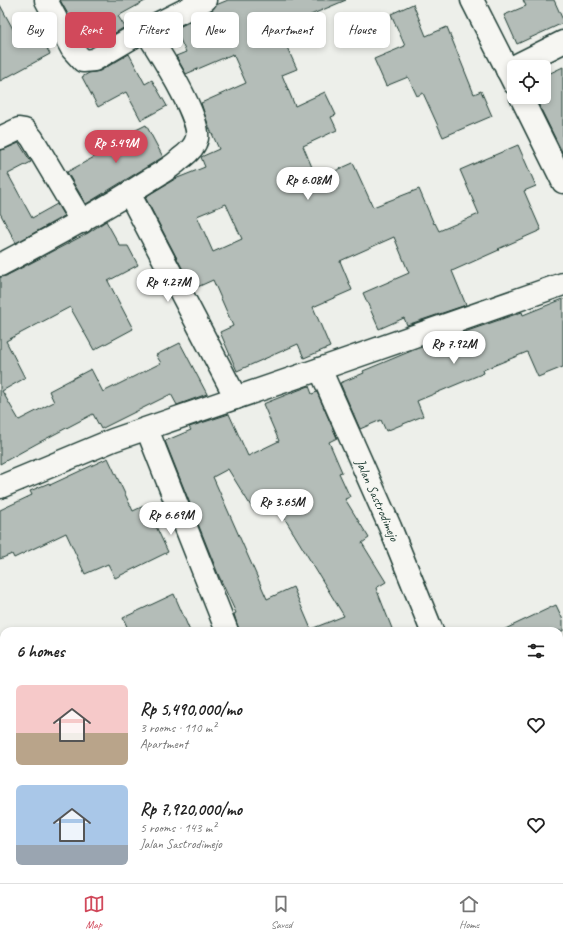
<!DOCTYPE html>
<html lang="en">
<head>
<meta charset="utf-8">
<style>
	:root { --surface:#fff; --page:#f2f2f2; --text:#222; --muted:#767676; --line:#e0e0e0; --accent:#d1495b }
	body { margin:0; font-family:Caveat,sans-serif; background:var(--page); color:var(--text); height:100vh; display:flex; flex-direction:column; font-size:15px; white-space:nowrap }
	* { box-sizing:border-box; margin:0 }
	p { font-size:13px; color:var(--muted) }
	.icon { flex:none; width:22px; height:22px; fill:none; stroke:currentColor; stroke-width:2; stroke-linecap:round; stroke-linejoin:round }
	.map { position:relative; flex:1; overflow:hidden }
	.sheet { position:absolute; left:0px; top:627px; width:563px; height:256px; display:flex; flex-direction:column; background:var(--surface); border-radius:12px 12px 0 0; box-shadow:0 2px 6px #0003 }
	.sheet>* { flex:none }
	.hud { position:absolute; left:12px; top:12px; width:539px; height:36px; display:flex; gap:8px }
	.fabs { position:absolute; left:507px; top:60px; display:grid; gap:8px }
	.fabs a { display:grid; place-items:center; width:44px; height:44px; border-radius:6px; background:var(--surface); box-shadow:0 2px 6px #0003; font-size:20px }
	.price { position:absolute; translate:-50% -34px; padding:0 9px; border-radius:14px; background:#fff; color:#222; font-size:13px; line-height:26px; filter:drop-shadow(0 1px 2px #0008) }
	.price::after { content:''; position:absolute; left:50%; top:24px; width:12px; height:9px; margin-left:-6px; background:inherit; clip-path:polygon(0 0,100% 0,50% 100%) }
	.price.current { background:var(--accent); color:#fff }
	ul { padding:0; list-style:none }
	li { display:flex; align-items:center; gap:12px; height:100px; padding:0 16px }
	li span { display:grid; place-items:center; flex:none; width:112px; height:80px; border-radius:6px; color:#555 }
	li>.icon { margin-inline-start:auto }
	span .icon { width:48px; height:48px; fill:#fffc; stroke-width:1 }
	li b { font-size:17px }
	h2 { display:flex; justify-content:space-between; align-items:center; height:48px; padding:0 16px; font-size:17px }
	.chip { padding:0 14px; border-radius:6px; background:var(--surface); box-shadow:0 2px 6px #0003; font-size:14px; line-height:36px }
	.chip.current { background:var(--accent); color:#fff }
	.dock { display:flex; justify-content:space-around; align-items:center; height:56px; border-top:1px solid var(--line); background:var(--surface); font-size:11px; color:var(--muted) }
	.dock a { display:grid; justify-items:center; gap:2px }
	.dock .current { color:var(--accent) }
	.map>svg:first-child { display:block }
	.building { fill:#b4bdb8; stroke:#1f3d34; fill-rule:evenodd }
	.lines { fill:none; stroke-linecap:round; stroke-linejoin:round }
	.street-casing { stroke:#1f3d34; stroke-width:25 }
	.street { stroke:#f6f6f2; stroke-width:22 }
	.labels { text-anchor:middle; stroke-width:3; stroke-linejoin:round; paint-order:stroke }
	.street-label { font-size:14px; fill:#1f3d34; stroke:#f6f6f2 }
</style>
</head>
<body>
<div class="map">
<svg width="563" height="883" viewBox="0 0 563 883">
	<rect width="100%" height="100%" fill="#edefea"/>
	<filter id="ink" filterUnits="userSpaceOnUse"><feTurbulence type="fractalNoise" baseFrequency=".025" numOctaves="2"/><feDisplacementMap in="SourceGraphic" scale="8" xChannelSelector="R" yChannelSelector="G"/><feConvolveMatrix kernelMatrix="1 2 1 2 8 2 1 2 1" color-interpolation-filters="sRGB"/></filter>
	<g filter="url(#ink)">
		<path class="building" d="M60 0H147L118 16 125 27 103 40 89 14 73 23Z
			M228 0H346L287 25 288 29 280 32 297 69 282 75 295 106 325 92 336 115 331 117 337 130 303 146 317 179 353 163 373 207 419 189 434 224 435 223 439 231 479 214 460 170 518 145 536 186 524 191 541 230 498 249 499 250 452 271 466 305 407 325 404 318 379 329 363 293 409 273 394 237 340 261 352 290 313 307 330 347 304 358 298 344 237 371 220 332 233 326 213 280 193 289 145 197 175 179 205 167 201 157 219 149 209 127 201 103 246 83 233 54 186 74 176 56 186 52 175 29 211 11 216 5ZM226 204 242 239 213 252 197 216Z
			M523 0H554L563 20V23L517 44 504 15 526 6Z
			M413 4 426 36 447 27 474 94 481 91 492 116 443 137 423 93 417 96 408 77 386 86 374 59 405 46 391 14Z
			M0 5 20 42 38 32 50 54 0 81Z
			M129 54 145 84 152 80 167 106 141 120 126 92 98 107 82 77 89 73 100 71Z
			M563 67V154L535 97H544V76Z
			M146 125 163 157 86 204 67 172 118 144 116 140Z
			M19 143 31 162 8 174 32 218 57 204 64 216 16 243 0 213V150L5 149Z
			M106 221 120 246H128L138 265 108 281 133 329 94 350 70 307 6 341 25 378 2 391 19 420 54 402 49 391 91 369 103 392 161 363 156 355 180 343 207 394 177 405 171 394 101 429 93 414 36 444 0 464V277L6 276 88 233Z
			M563 299V367L538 377 527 352 483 370 484 373 417 401 423 416 386 431 381 420 360 429 340 383 364 373 363 371 416 349 522 312 523 315Z
			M309 386 312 394 317 392 337 438 329 442 342 472 339 473 350 497 345 499 369 538 362 543 386 582 376 588 393 631H239L234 614 236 613 218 574 165 441 191 430 189 427 229 414 248 456 279 441 263 404ZM228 469 254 511 274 501 344 616 311 629 293 587 267 599 213 477Z
			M108 458 133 511 146 505 168 552 115 578 108 564 85 574 66 533 14 558 12 554 0 559V510L32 495 30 491 49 483 50 485Z
			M174 594 190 631H129L123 618Z
			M556 605 563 620V631H501Z"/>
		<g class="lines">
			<defs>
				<g id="street">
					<path d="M46 0 72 49 83 61 94 60 145 30 205 0"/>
					<path d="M472 0 514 83"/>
					<path d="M507 70 563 42"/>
					<path d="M521 97 563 182"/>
					<path d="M0 138 19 129 25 130 32 138 82 222"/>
					<path d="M129 193 236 398"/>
					<path d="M0 265C47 240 95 215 140 186 153 177 169 170 180 159 187 154 195 147 197 138 201 117 158 50 145 30"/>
					<path id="s1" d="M320 369 390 527 432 631"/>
					<path d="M147 429 227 631"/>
					<path d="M0 487 113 440 320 369 563 284"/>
					<path d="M0 832 4 840"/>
					<path d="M22 879 24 883"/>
					<path d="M311 879 312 883"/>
					<path d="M534 879 536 883"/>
				</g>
			</defs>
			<use href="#street" class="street-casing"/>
			<use href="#street" class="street"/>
		</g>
	</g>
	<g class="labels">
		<g class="street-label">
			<text dy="5" stroke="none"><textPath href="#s1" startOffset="143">Jalan Sastrodimejo</textPath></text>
		</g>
	</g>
</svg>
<div class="fabs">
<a><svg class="icon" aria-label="locate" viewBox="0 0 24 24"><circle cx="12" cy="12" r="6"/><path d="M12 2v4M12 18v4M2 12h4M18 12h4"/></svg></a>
</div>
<b class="price current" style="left:116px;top:164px">Rp 5.49M</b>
<b class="price" style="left:308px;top:201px">Rp 6.08M</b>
<b class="price" style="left:168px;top:303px">Rp 4.27M</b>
<b class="price" style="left:454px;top:365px">Rp 7.92M</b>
<b class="price" style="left:282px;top:523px">Rp 3.65M</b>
<b class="price" style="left:171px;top:536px">Rp 6.69M</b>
<div class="hud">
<a class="chip">Buy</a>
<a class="chip current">Rent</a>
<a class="chip">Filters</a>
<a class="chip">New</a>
<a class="chip">Apartment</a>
<a class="chip">House</a>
</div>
<section class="sheet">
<h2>6 homes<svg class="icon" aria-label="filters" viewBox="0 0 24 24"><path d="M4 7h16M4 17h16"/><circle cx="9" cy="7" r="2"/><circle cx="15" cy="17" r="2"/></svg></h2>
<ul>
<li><span style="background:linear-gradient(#f6c9c9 60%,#b9a48a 0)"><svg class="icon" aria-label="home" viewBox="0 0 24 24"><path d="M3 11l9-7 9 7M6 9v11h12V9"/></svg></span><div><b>Rp 5,490,000/mo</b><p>3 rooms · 110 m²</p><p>Apartment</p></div><svg class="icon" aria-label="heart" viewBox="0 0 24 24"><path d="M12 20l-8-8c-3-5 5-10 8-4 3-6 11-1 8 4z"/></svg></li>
<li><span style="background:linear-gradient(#a9c7e8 75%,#9aa5b1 0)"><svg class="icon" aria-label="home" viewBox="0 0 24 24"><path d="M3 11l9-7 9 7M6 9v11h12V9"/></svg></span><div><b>Rp 7,920,000/mo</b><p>5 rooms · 143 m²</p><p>Jalan Sastrodimejo</p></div><svg class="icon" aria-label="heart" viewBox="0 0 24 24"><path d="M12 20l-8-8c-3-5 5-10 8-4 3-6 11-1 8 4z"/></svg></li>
</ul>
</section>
</div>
<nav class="dock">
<a class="current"><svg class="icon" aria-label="map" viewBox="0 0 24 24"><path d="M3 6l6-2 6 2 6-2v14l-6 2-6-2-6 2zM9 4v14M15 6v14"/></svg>Map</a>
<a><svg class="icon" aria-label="saved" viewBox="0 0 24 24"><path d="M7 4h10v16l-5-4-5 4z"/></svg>Saved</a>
<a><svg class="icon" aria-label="home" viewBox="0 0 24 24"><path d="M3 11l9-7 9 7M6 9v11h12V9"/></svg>Home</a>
</nav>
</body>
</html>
